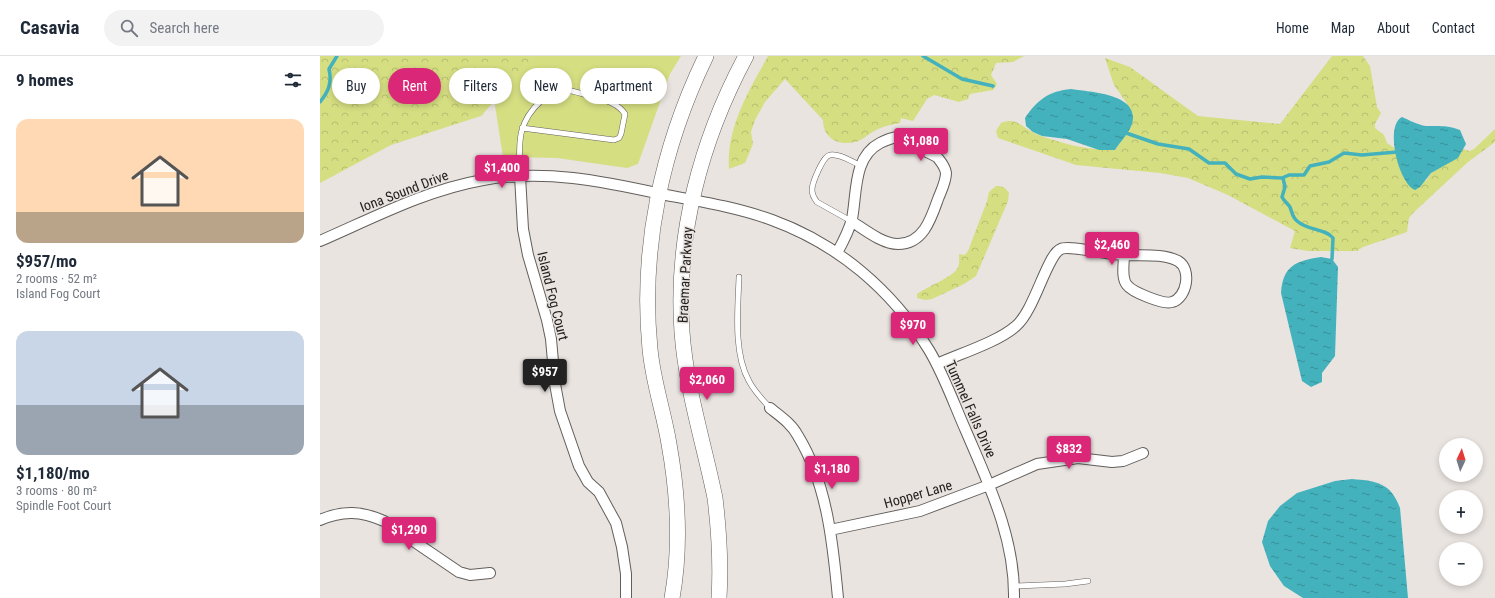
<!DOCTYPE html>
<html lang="en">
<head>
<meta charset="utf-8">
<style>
	:root { --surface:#fff; --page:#f2f2f3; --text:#1f2937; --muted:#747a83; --line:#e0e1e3; --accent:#db2777 }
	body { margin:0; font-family:"Roboto Condensed",sans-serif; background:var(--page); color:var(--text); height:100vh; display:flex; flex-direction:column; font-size:15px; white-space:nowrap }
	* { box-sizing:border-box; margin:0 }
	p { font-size:13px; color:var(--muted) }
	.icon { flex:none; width:22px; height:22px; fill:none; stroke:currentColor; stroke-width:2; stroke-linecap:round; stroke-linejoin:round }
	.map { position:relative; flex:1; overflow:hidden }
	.details { display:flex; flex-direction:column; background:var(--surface); width:320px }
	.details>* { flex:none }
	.banner { position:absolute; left:12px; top:12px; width:380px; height:36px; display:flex; gap:8px }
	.needle { width:26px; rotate:4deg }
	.buttons { position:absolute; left:1119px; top:382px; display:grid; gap:8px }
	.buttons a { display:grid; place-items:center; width:44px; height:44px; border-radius:50%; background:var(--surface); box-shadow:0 2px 6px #0003; font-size:20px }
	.price { position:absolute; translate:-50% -34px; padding:0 9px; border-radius:4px; background:var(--accent); color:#fff; font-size:13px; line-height:26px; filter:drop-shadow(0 1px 2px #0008) }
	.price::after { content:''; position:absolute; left:50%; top:24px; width:12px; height:9px; margin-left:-6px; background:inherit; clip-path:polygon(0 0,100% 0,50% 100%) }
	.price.on { background:#222; color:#fff }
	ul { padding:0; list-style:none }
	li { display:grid; align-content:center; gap:8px; height:212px; padding:0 16px }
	li span { display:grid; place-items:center; height:124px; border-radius:12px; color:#555 }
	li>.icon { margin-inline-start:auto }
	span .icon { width:72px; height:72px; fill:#fffc; stroke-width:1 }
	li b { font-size:17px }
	h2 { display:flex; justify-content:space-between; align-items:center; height:48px; padding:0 16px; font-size:17px }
	.chip { padding:0 14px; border-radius:18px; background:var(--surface); box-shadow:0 2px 6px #0003; font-size:14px; line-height:36px }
	.chip.on { background:var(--accent); color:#fff }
	header { display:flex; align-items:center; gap:24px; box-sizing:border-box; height:56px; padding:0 20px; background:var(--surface); border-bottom:1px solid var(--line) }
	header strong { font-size:19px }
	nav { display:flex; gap:22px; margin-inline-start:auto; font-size:14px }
	.search { width:280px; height:36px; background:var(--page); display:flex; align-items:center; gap:10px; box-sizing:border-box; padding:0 14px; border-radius:22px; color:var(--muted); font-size:15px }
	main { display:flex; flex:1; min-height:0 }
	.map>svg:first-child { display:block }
	.forest { fill:url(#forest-crowns) }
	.park { fill:#d6de82 }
	.water { fill:url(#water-ripples) }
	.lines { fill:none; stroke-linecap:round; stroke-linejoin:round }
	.stream { stroke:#44b2bc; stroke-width:3.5 }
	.lane-casing { stroke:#625e5b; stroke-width:6 }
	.street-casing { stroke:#625e5b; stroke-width:12 }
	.secondary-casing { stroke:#625e5b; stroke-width:16 }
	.lane { stroke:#fff; stroke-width:5 }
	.street { stroke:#fff; stroke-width:10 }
	.secondary { stroke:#fff; stroke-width:15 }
	.labels { text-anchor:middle; stroke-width:3; stroke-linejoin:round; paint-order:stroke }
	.street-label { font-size:14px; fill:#232120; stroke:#e9e4e0 }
</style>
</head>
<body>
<header>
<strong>Casavia</strong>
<div class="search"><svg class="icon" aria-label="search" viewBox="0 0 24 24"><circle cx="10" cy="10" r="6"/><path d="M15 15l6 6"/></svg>Search here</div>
<nav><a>Home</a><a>Map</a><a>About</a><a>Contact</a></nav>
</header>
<main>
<section class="details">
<h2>9 homes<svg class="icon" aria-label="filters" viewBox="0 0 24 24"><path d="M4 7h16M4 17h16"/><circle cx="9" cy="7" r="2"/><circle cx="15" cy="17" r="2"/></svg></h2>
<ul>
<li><span style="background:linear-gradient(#ffd9b3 75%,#b9a48a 0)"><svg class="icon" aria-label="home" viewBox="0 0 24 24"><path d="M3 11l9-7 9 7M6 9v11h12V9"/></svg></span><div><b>$957/mo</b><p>2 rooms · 52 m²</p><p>Island Fog Court</p></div></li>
<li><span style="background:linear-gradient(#c9d6e8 60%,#9aa5b1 0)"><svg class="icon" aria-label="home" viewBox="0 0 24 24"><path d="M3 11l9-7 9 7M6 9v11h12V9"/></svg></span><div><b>$1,180/mo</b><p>3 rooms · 80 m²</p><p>Spindle Foot Court</p></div></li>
</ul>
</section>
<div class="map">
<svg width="1175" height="542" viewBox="0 0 1175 542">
	<defs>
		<pattern id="forest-crowns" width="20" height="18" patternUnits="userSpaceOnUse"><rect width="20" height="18" fill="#d6de82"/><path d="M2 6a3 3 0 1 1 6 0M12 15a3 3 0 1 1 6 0" fill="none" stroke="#b7be70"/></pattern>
		<pattern id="water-ripples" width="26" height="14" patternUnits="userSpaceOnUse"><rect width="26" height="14" fill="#44b2bc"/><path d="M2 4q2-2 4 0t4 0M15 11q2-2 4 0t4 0" fill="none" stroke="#389098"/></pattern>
	</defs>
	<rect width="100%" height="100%" fill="#e9e4e0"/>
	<path class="forest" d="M0 0H214L161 60 71 89 0 127Z
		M448 0H704L693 6 676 7 671 19 677 28 673 34 650 38 648 43 639 46 614 39 607 43 593 65 581 62 580 67C569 69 560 71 551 77 546 80 541 85 535 86 518 90 503 82 503 64L465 23 445 46 435 64 431 76 433 88 425 107 409 113C406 72 429 34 448 0Z
		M1012 0H1043L1050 10 1057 51 1061 57 1055 68V72L1064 79 1067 87 1076 93 1078 106 1085 125H1106L1111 117 1140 98 1142 93 1150 95 1154 93 1175 73V86L1148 106 1093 157 1089 162 1087 176 1043 191 1037 195H988L970 192 975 175 908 139 868 122 840 117 756 109 678 82 676 75 681 67C696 61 701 70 714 77 721 80 729 83 737 85 755 91 776 94 795 94L812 68 811 57 806 46 794 29 785 2 810 11 878 60 960 68Z
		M676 130C683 130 685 131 689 137L688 145 656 220 644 228 612 243 605 244 597 242V238C607 231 632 221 637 213 640 209 639 203 639 198L645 199 648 195 667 145 669 136Z"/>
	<path class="park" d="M214 0H361L350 18 318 108 307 112 237 102 183 101 174 43Z"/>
	<path class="water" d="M751 33C768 36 821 37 812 68 809 77 800 86 795 94H779L747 83 722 80 713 76 706 70 705 62C717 44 729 35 751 33Z
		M1082 61C1089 64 1098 69 1106 70 1117 70 1129 69 1140 74L1146 88 1138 102 1111 117 1100 131 1095 134C1079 128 1064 70 1082 61Z
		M1001 201 1012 203 1018 211 1015 300 1002 317V326L991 331 982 325 961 237C963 210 975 205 1001 201Z
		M1032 423C1057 425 1071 427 1080 452L1088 542H983L964 530 950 510 942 486 948 465 960 450 977 437 1015 425Z"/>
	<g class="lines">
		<path class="stream" d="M603 0 642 23 673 30
			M0 46C9 35 12 26 9 13L17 0
			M806 77 838 88 869 93 889 107H905L916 118 930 123 942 121 962 122 969 119H984L990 110 1009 106 1024 97 1042 99 1077 96
			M963 122 965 131 962 141C964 145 968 148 970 151 972 156 972 161 977 165 988 175 1005 172 1013 182L1012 203"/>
		<defs>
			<path id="lane" d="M200 120C199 88 196 67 222 44 228 38 235 34 244 34 252 34 262 38 270 40 283 44 297 46 305 58L301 78 299 82 294 84 202 72
				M531 165 497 146C494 142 492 139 492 134 492 127 503 100 510 99 519 97 532 106 540 109
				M419 221C418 252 413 297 429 325 434 335 442 343 450 352
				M694 530 745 528 768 525"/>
			<path id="street" d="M200 120 203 173 208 199 227 264 231 283 235 328 240 355 259 410 268 426 279 436 296 467 302 491 306 518V542
				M0 185C53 162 106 134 163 124 224 113 282 125 341 138 378 145 416 151 452 164 518 188 572 234 609 294 624 319 634 348 646 375 669 429 695 482 694 542
				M517 197C523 186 529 175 532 163 537 137 533 101 560 87 566 84 571 82 577 81L617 101C621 106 625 110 626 117 626 126 621 135 618 143 611 163 603 188 578 188 562 188 544 173 531 165
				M617 308C639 298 678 286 696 270 715 254 727 198 741 193 749 189 790 199 804 199 804 208 801 222 807 229 812 236 844 249 852 246 867 242 872 213 858 205 843 197 820 200 804 199
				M450 352C460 360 472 368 478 380 507 427 513 488 518 542
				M0 464C23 454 41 455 64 465L139 516 150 519 170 517
				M510 474 600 455 669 429 717 408 758 402 792 406 803 405 823 397"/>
			<path id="secondary" d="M352 542C361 492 358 438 349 388 344 357 333 326 330 293 320 192 342 91 386 0
				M399 542C401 509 399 475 395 442 384 388 366 332 362 276 355 180 381 84 426 0"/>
		</defs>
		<use href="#lane" class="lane-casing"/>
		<use href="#street" class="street-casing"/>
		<use href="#secondary" class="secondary-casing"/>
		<use href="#lane" class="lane"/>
		<use href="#street" class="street"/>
		<use href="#secondary" class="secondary"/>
	</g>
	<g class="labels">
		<g class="street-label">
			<text transform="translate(84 135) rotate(-21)" y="5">Iona Sound Drive</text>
			<text transform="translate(365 219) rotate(-87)" y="5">Braemar Parkway</text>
			<text transform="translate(233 240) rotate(76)" y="5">Island Fog Court</text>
			<text transform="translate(651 353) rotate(66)" y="5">Tummel Falls Drive</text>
			<text transform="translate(598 438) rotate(-16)" y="5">Hopper Lane</text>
		</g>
	</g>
</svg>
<div class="buttons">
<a><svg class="needle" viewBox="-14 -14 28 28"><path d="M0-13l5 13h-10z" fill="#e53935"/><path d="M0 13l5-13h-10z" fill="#747a83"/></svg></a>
<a>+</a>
<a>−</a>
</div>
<b class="price" style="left:601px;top:106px">$1,080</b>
<b class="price" style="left:182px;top:133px">$1,400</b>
<b class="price" style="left:792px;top:210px">$2,460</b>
<b class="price" style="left:593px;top:290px">$970</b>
<b class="price on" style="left:225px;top:337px">$957</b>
<b class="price" style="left:387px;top:345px">$2,060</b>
<b class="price" style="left:749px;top:414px">$832</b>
<b class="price" style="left:512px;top:434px">$1,180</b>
<b class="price" style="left:89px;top:495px">$1,290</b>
<div class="banner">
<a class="chip">Buy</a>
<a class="chip on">Rent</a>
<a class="chip">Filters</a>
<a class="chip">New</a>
<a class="chip">Apartment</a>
</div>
</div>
</main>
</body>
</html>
